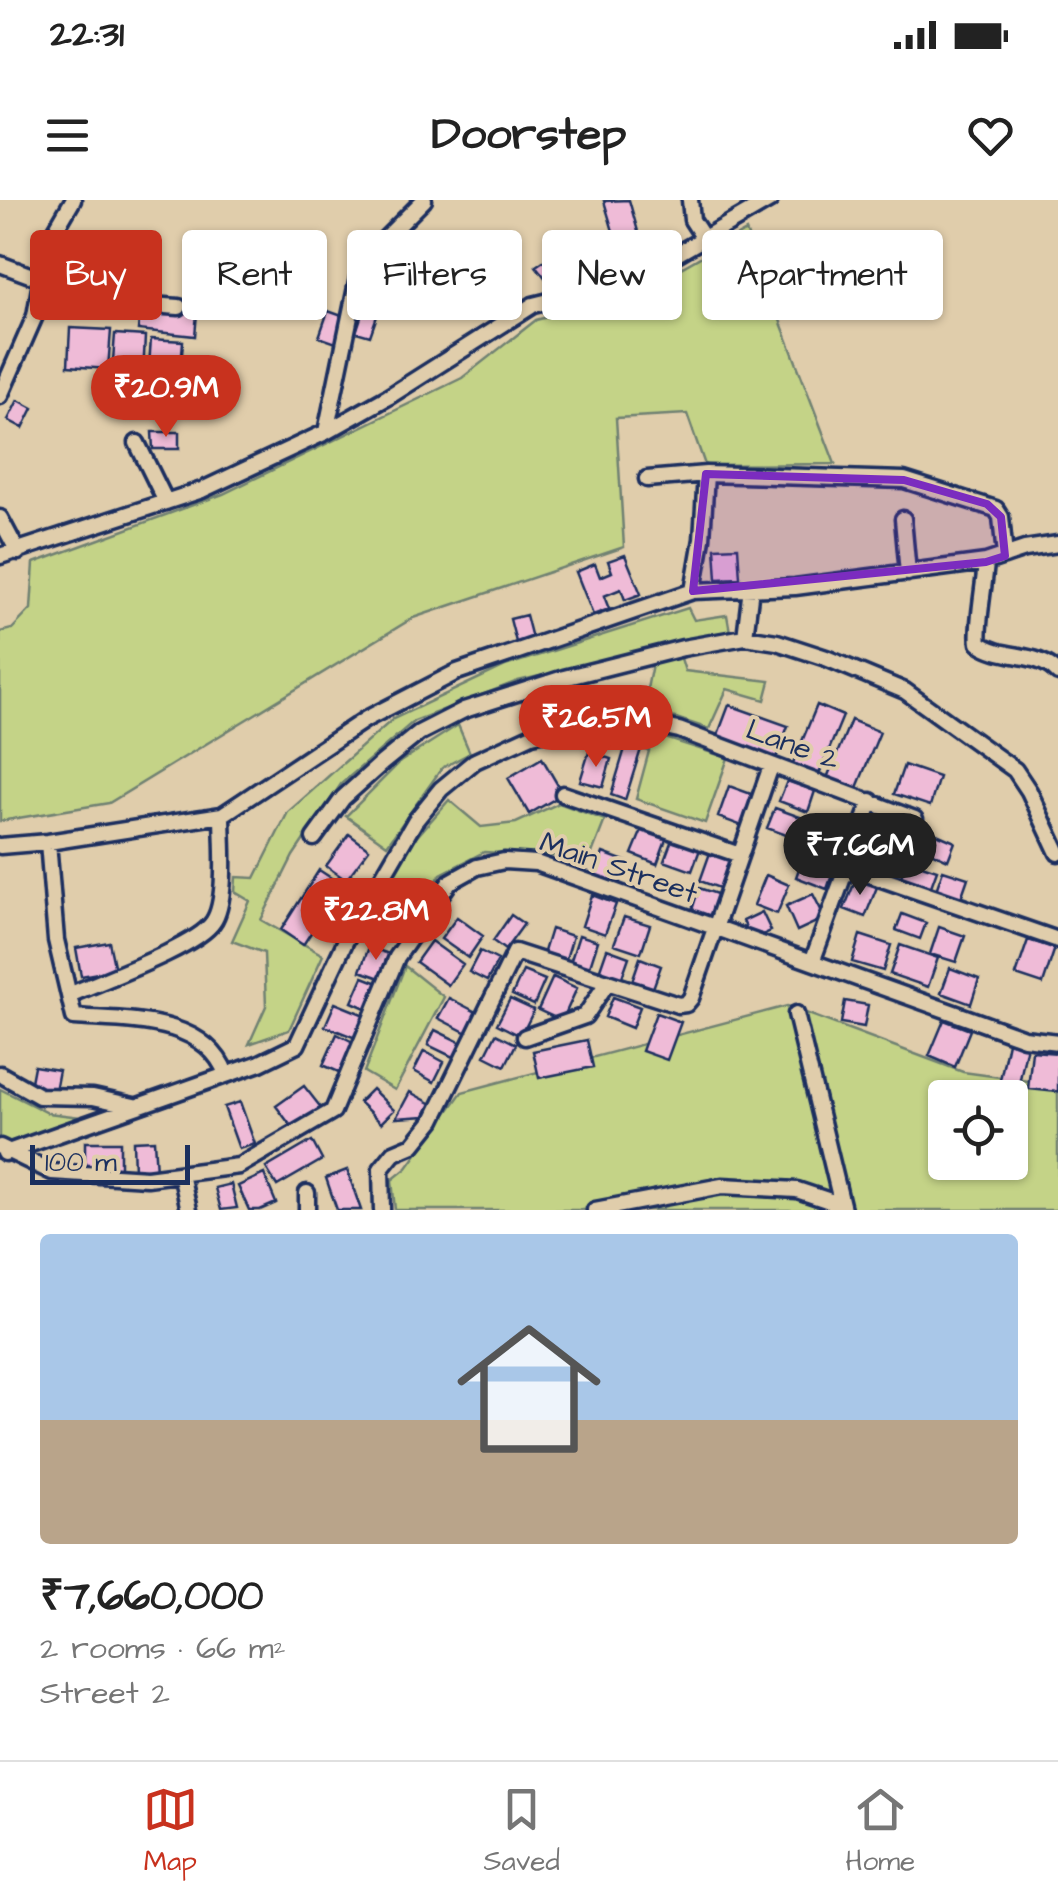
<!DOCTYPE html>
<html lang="en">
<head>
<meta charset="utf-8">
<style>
	:root { --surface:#fff; --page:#f2f2f2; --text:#222; --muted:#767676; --line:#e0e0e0; --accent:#c8321e }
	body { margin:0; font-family:"Architects Daughter",sans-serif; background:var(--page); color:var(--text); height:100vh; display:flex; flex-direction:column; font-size:38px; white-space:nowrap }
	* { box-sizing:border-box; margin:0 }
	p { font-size:32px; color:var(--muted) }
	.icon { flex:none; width:55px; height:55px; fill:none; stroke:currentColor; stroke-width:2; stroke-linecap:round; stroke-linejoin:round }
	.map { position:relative; height:1010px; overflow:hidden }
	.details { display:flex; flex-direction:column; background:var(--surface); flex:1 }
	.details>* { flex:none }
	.guide { position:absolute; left:30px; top:30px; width:1000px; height:90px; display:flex; gap:20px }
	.controls { position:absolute; left:928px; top:880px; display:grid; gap:20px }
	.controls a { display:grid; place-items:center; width:100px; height:100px; border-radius:10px; background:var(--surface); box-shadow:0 2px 8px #0004; font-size:50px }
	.scale { position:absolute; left:30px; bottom:25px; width:160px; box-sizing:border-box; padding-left:10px; border:5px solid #1b2f5e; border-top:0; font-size:28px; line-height:35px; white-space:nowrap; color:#1b2f5e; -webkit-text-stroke:8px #e0cdab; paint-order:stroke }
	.price { position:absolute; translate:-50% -85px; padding:0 22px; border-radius:35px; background:var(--accent); color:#fff; font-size:32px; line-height:65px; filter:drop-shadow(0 2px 5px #0008) }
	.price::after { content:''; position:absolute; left:50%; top:60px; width:30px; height:22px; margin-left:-15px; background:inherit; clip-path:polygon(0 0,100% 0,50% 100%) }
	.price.active { background:#222; color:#fff }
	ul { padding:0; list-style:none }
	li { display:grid; align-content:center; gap:20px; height:530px; padding:0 40px }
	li+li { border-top:2px solid var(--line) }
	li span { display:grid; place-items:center; height:310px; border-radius:10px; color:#555 }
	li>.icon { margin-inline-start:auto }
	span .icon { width:180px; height:180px; fill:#fffc; stroke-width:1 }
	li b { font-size:42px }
	.pill { padding:0 35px; border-radius:10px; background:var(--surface); box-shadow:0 2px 8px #0004; font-size:35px; line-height:90px }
	.pill.active { background:var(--accent); color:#fff }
	.status { display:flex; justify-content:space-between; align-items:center; height:70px; padding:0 50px; background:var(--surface); direction:ltr }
	.status svg { height:28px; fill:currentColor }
	header { display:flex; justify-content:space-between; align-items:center; height:130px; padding:0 40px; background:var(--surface); font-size:45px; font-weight:800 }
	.tabs { display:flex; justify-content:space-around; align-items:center; height:140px; border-top:2px solid var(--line); background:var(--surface); font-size:28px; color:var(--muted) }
	.tabs a { display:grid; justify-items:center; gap:5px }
	.tabs .active { color:var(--accent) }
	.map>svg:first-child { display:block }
	.green { fill:#c4d387; stroke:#708172; stroke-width:2.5; fill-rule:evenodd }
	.building { fill:#efbbd7; stroke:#1b2f5e; stroke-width:2.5 }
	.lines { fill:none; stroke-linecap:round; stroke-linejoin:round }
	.minor-casing { stroke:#1b2f5e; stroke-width:21 }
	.minor { stroke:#e0cdab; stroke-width:14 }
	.marked { fill:#7b2cbf; fill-opacity:0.2; stroke:#7b2cbf; stroke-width:8; stroke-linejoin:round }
	.labels { text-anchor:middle; stroke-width:8; stroke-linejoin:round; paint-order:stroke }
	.street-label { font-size:30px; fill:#1b2f5e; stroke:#e0cdab }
</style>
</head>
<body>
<div class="status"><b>22:31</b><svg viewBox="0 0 49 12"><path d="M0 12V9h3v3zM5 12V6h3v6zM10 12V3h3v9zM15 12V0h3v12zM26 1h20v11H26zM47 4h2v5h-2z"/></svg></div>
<header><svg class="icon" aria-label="menu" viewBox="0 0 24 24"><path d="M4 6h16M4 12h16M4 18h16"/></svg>Doorstep<svg class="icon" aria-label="heart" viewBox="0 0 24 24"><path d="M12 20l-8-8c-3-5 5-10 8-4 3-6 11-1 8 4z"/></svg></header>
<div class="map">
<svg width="1058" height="1010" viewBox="0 0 1058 1010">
	<rect width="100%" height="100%" fill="#e0cdab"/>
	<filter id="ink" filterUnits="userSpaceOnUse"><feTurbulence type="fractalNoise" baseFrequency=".01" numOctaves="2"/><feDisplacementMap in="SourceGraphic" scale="20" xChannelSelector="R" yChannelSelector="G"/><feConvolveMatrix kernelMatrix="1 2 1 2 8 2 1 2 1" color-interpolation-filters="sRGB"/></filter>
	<g filter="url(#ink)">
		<path class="green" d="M746 31 835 264 705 265 687 214 616 218 624 347 413 418 109 603 0 621V432L12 429 31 409 34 363 223 294 462 178 536 120 635 94Z
			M688 408 694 420 727 415 730 432 518 481 414 521 341 584 293 656 261 720 323 755 289 830 249 844 266 806 264 753 232 741 250 701 235 692 236 677 255 678 288 612 393 519 505 466Z
			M680 455 685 471 770 481 765 500 727 489 709 529 676 518 642 514 653 459Z
			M458 525 470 553 442 568 387 645 346 616 400 562Z
			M589 535H656L728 558 705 623 636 599 649 551 618 540 612 548 587 543Z
			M449 600 481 627 516 623 559 603 605 620 587 666 555 656 484 652 441 674 400 739 369 723 407 648Z
			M405 766 444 797 395 890 364 872Z
			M787 806 963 872 1058 885V1010H395L392 980 407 968 462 892ZM945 898H1010V962H945Z
			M0 889 48 913 89 918 8 945 0 942Z"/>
		<path class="building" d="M629 0 641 42 618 48 604 1Z
			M549 57 566 79 554 89 536 66Z
			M69 70 94 78 88 98 63 90Z
			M140 108 197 113 195 136 138 130Z
			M328 111 345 117 336 143 319 137Z
			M363 111 377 116 370 136 356 132Z
			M70 128 111 130 108 169 68 166Z
			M115 134 145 136 143 176 112 174Z
			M151 139 183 141 180 181 148 179Z
			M18 200 33 208 23 228 8 220Z
			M152 232H179V249H153Z
			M738 347 740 378 717 379 715 348Z
			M625 355 641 394 625 400 621 389 604 396 609 409 593 415 576 372 595 364 600 377 612 372 608 361Z
			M526 415 534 446 518 450 510 419Z
			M729 505 788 526 776 558 717 537Z
			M817 505 843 516 819 574 793 563Z
			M851 520 880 532 856 590 827 578Z
			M626 545 641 549 625 600 611 595Z
			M589 552 611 559 603 587 580 581Z
			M542 558 563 594 529 614 508 578Z
			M904 565 939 577 930 606 894 594Z
			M787 581 815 591 808 612 779 601Z
			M729 586 754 595 742 626 718 617Z
			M775 608 847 634 839 654 767 628Z
			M876 615 914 625 906 653 868 642Z
			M644 625 668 634 657 664 632 654Z
			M932 632 955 642 948 660 924 649Z
			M349 634 369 649 346 680 326 666Z
			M674 634 702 644 692 671 664 661Z
			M862 646 891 656 885 671 856 660Z
			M806 649 837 661 827 689 796 677Z
			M711 650 733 658 722 689 700 681Z
			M603 653 627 662 618 687 594 678Z
			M907 660 937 670 929 692 899 682Z
			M319 670 342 685 303 745 281 730Z
			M943 670 968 678 960 701 935 693Z
			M766 675 789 685 777 714 754 705Z
			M856 679 877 687 865 717 844 709Z
			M699 688 720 695 711 721 691 713Z
			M813 694 825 718 797 731 786 706Z
			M592 695 616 704 605 734 582 726Z
			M762 712 771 731 752 740 743 721Z
			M902 714 926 723 920 739 896 730Z
			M511 715 524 724 505 750 493 741Z
			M457 717 483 736 468 758 441 739Z
			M624 717 650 725 641 753 614 744Z
			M939 727 965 736 956 762 930 754Z
			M551 729 573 736 565 762 543 755Z
			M579 735 598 741 589 769 570 763Z
			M860 735 891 745 883 771 852 762Z
			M1028 740 1055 748 1043 784 1016 775Z
			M431 741 463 764 448 785 416 762Z
			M109 742 115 770 81 776 76 748Z
			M900 745 938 758 928 787 890 774Z
			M369 747 392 755 383 779 360 771Z
			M607 749 629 757 621 780 599 772Z
			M480 751 498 760 487 781 469 772Z
			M640 758 661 766 652 791 631 784Z
			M950 768 979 779 971 804 941 793Z
			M523 771 545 780 534 805 512 795Z
			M363 777 381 784 370 810 352 802Z
			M553 777 577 788 562 821 538 810Z
			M613 797 640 807 632 828 605 817Z
			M449 798 480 814 469 834 438 818Z
			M510 799 534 810 521 836 497 824Z
			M845 801 868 805 864 827 841 823Z
			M335 803 367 816 358 839 325 826Z
			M656 813 681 822 667 860 642 851Z
			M944 820 970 830 955 867 929 856Z
			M435 830 462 843 455 858 428 845Z
			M337 834 355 843 341 873 323 865Z
			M496 834 516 844 505 866 485 856Z
			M587 840 593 867 539 878 533 851Z
			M1008 842 1027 845 1019 884 1000 880Z
			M424 851 444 862 434 882 414 871Z
			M1032 851 1058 853V892L1028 889Z
			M34 866 59 870 55 891 30 887Z
			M304 886 322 909 294 930 276 906Z
			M372 889 394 910 381 923 359 902Z
			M410 892 432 904 425 916 396 918Z
			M240 902 255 944 239 949 224 907Z
			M154 940 156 972 134 973 133 941Z
			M312 941 322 960 277 986 266 968Z
			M85 942H120V970L85 969Z
			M347 970 361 1010H337L326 978Z
			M264 974 276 1003 260 1010H249L238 986Z
			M231 984 237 1008 221 1010 215 988Z"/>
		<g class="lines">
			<defs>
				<path id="minor" d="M690 0 692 20 703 37
					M0 64 43 80
					M40 97 179 107
					M0 196 35 116 45 59 55 31 73 0
					M326 232 359 73 367 57 424 0
					M137 243 166 302
					M647 279 706 274
					M0 318 18 352
					M903 319 908 373
					M0 356 202 290 326 232 388 197 533 105 630 81 770 0
					M986 362C985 381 976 429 979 443 1003 460 1038 451 1058 473
					M693 391 702 339 706 274 904 280 996 309 1001 317 1005 356
					M745 437 751 388
					M563 594 740 655
					M314 638 343 598 382 563 419 533 464 510 564 478 683 448 745 437 777 442 826 458 905 491 1015 570 1029 591 1058 653
					M48 642 56 740 74 817C126 821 204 816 226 874
					M0 646 48 642 222 615 366 519 457 472 693 391 795 387 986 362 1025 349 1058 344
					M847 667 1058 740
					M812 762 871 601
					M69 795C100 781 197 747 213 722 228 701 222 641 222 615
					M796 814 843 1009
					M525 837 585 816 607 783
					M0 874 39 896 93 897 134 906
					M0 947 52 972 147 978 239 966 333 911 397 757 450 682 477 667 504 661 536 663 1024 838 1058 842
					M5 953 260 863 297 845 346 740 415 621 441 589 475 561 532 535 593 522H641L679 530 915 619
					M181 974 189 1010
					M307 993V1010
					M382 1010 381 969 394 953 413 945 433 920 515 752 678 805 686 804 691 798 771 566
					M595 1010 722 986 797 990 842 1005"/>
			</defs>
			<use href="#minor" class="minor-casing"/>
			<use href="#minor" class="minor"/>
		</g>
	</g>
	<path class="marked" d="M706 274 904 280 987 304 1001 317 1005 356 986 362 693 391Z"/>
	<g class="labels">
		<g class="street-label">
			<text transform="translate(793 544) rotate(20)" y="10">Lane 2</text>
			<text transform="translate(619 667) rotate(19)" y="10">Main Street</text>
		</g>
	</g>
</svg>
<div class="controls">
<a><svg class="icon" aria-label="locate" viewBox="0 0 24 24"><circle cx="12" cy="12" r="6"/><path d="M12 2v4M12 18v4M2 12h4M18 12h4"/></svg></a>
</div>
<div class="scale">100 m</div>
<b class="price" style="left:166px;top:240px">₹20.9M</b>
<b class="price" style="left:596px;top:570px">₹26.5M</b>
<b class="price active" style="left:860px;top:698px">₹7.66M</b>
<b class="price" style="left:376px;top:763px">₹22.8M</b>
<div class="guide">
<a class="pill active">Buy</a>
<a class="pill">Rent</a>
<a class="pill">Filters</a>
<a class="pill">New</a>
<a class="pill">Apartment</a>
</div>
</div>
<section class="details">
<ul>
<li><span style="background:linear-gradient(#a9c7e8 60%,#b9a48a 0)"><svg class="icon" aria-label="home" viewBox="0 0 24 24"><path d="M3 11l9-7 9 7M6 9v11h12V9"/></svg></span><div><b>₹7,660,000</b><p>2 rooms · 66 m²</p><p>Street 2</p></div></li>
</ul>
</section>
<nav class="tabs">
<a class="active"><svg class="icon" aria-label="map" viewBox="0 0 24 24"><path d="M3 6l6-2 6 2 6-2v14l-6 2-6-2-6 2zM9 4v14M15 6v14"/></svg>Map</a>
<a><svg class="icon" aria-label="saved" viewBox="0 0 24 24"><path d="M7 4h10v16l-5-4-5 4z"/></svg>Saved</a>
<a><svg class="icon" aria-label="home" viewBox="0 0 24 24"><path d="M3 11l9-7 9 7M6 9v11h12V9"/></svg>Home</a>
</nav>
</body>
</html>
